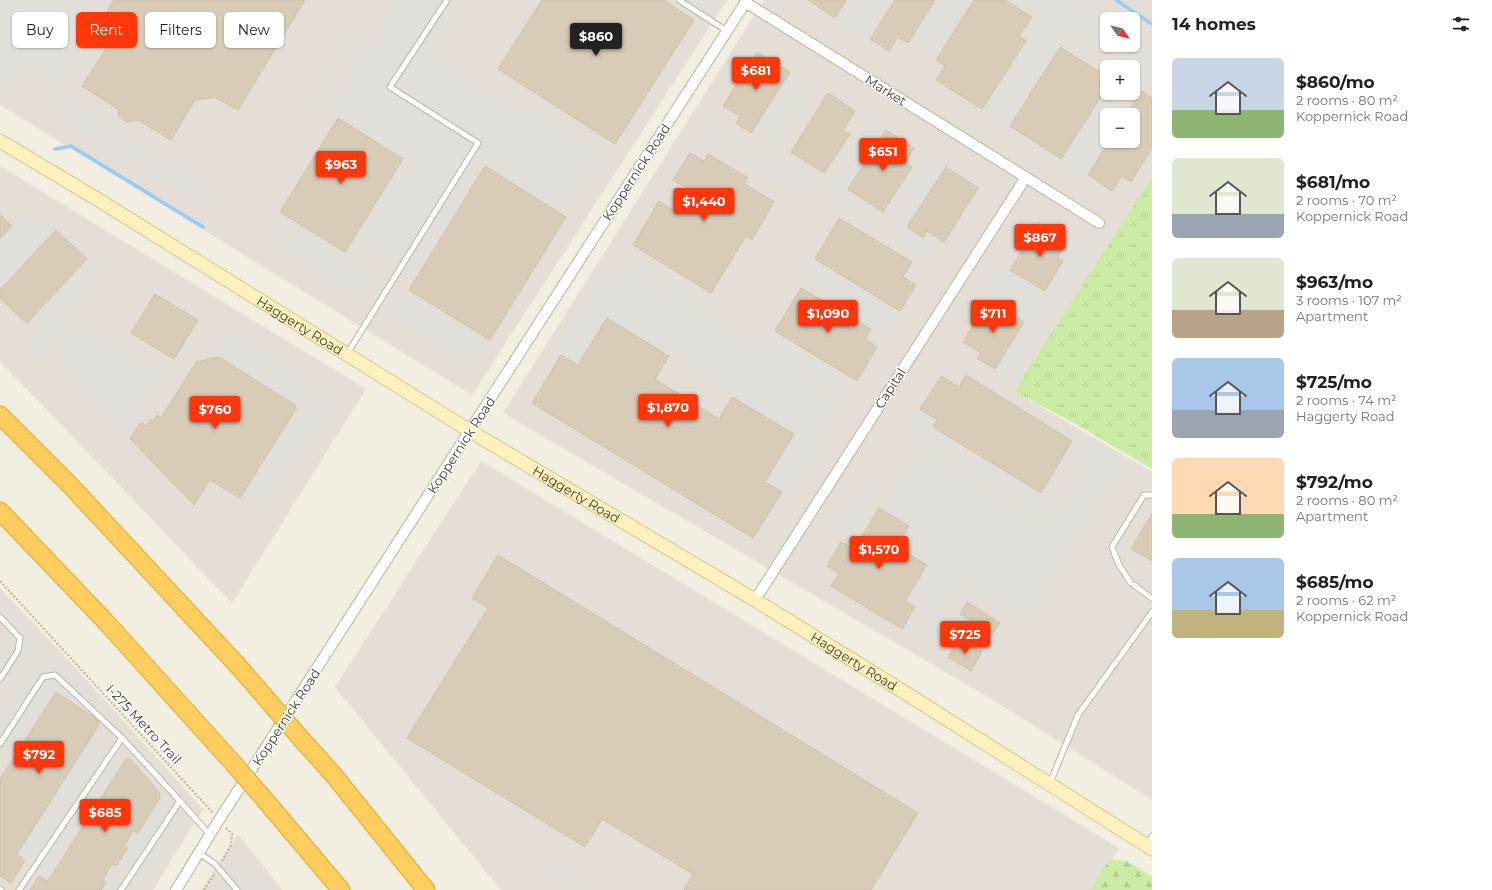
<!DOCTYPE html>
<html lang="en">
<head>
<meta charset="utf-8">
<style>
	:root { --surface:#fff; --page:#f6f6f6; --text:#202124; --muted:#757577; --accent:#ff370b }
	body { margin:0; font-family:Montserrat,sans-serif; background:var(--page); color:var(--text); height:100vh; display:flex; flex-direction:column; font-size:15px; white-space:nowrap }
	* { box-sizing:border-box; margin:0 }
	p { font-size:13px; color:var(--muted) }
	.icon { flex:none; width:22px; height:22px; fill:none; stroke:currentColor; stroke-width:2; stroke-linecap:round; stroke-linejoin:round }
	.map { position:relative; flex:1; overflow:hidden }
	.side { display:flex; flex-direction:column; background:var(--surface); width:340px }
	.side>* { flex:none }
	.top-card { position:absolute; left:12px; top:12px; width:380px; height:36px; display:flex; gap:8px }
	.needle { width:26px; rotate:124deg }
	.buttons { position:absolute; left:1100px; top:12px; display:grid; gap:8px }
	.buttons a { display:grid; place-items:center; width:40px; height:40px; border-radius:6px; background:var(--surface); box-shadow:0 1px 3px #0004; font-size:20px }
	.price { position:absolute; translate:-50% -34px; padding:0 9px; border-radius:4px; background:var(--accent); color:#fff; font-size:13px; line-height:26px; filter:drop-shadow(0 1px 2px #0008) }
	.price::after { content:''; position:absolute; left:50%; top:24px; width:12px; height:9px; margin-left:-6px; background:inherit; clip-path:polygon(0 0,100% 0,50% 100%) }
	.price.on { background:#222; color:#fff }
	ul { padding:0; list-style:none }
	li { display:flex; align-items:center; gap:12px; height:100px; padding:0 20px }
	li span { display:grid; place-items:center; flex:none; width:112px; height:80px; border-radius:6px; color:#555 }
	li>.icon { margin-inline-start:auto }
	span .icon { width:48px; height:48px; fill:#fffc; stroke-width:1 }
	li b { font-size:17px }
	h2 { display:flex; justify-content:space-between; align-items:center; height:48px; padding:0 20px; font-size:17px }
	.pill { padding:0 14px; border-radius:6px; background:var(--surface); box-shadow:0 1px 3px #0004; font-size:14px; line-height:36px }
	.pill.on { background:var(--accent); color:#fff }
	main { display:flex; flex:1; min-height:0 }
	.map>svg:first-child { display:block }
	.industrial { fill:#e4ded6; fill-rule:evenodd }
	.grass { fill:url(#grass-tufts) }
	.forest { fill:url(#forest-firs) }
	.parking { fill:#e2dfda }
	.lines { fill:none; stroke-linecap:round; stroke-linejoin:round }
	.stream { stroke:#96ccf7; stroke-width:3.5 }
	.building { fill:#d8ccb8; stroke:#d0c2a8 }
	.lane-casing { stroke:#beb6a3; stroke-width:7 }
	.street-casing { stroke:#beb6a3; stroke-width:12 }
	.secondary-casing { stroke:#dac88d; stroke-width:15 }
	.highway-casing { stroke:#eca722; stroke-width:19 }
	.path { stroke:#c2b293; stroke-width:2; stroke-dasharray:2 2; stroke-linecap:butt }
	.lane { stroke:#fff; stroke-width:5 }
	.street { stroke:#fff; stroke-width:10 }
	.secondary { stroke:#fff1be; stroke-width:13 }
	.highway { stroke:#ffce5f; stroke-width:17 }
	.highway-bridge-casing { stroke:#eca722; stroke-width:19; stroke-linecap:butt }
	.highway-bridge { stroke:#ffce5f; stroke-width:17 }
	.labels { text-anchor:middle; stroke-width:3; stroke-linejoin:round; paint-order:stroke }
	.street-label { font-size:13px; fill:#443d31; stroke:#fff }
</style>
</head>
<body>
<main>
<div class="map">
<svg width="1152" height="890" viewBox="0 0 1152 890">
	<defs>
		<pattern id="grass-tufts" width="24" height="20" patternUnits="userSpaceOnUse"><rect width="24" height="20" fill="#caeca5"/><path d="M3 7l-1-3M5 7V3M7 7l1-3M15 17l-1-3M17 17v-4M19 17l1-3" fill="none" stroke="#afcb8e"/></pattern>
		<pattern id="forest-firs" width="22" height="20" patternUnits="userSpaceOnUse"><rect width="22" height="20" fill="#caeca5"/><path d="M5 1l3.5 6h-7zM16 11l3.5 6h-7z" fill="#afcb8e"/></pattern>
	</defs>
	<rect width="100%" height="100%" fill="#f2eee1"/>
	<path class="industrial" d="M0 0H727L472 395 0 105Z
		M764 0H1152V178L1014 391 1152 472V800L988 697 503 413ZM1107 19H1133V45H1107ZM1107 67H1133V93H1107ZM1107 115H1133V141H1107Z
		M0 166 366 389 232 603 0 361Z
		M481 461 1119 848 1093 890H501L335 687Z
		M0 588 87 680 203 809 153 890H0Z
		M238 834 282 890H201Z"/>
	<path class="grass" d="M1152 177V469L1079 426 1014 391Z"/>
	<path class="forest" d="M1113 859 1127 861 1152 877V890H1090L1107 864Z"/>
	<path class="parking" d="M0 0H113L98 24 87 18 79 30 90 36 60 88 25 66 11 88 0 81Z
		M395 0H463L429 55 519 113 526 104 611 160 604 171 593 165 563 212 479 160 466 179 472 183 414 279 353 243 406 157 327 107Z
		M672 0H703L711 5 702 19Z
		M855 0H891L865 42 839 25Z
		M941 0H970L933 56 913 43Z
		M1019 0H1079L1109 19H1107V45H1133V35L1152 47V84L1146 81 1124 115H1107L1108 141 1082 181 1058 166 1107 89V93H1133V67H1121L1122 65 1069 32 1005 132 980 116 1043 16Z
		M354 26 364 32 310 118 300 112Z
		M793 74 806 82 761 152 753 147 749 153 707 127 712 118 749 141Z
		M809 81 820 87 777 154 814 177 807 188 769 165 774 157 764 151Z
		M59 93 222 192 211 210 48 110Z
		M871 116 889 128 848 189 882 211 881 213 884 215 881 220 875 217H870L865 224 828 201 832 194 824 188Z
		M706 129 811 193 805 202 712 145 703 159 691 152 701 135 702 136Z
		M928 156 946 167 907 227 941 248 930 265 889 239 896 227 886 220Z
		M26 214 41 228 45 223 54 231 0 288V241Z
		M283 218 376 275 361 300 270 245 274 238 271 237Z
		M1078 238 1097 251 1061 309 1052 304 1048 310 1057 315 1013 387 993 375 1026 322 982 294 1000 265 1044 293Z
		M103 253 110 257 73 316 41 361 27 349 79 270Z
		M629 253 732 317 726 326 623 262Z
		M802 254 900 313 888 332 791 272Z
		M623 265 843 400 822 439 814 446V448L820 452 793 498 765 482 796 434 732 397 669 356 607 318 578 365 552 350 580 305 587 309 589 308 593 298 592 296 582 288 594 270 611 279 614 278Z
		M403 292 487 344 472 368 388 317Z
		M76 318 163 373 144 403 134 429 126 436 64 371 57 349Z
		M762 327 855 382 846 398 752 343Z
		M232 328 313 380 296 405 216 353Z
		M322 384 342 397 293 472 284 467 276 479 285 485 270 507 245 491 292 419 297 422Z
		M918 409 936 420 932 428 1062 508 1086 469 1066 456 1082 431 1125 457 1121 463 1124 466 1081 535 1076 532 1072 538 1022 507 1026 501 1020 497 1016 503 952 464 955 458 950 455 946 461 904 435 913 422 911 420Z
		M917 446 1077 543 1026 624 963 585 940 621 925 640 904 629 918 607 907 600 929 564 899 546 911 526 880 507Z
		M866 479 883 488 852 540 835 530Z
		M30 641 36 645 8 688 0 683V647L8 652Z
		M54 652 92 695 187 801 182 805 104 723 53 688 0 770V714L38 656 45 661Z
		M90 741 122 761 49 875 18 854Z
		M161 798 175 806 166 819 178 827 142 886 132 880 127 888 129 890H103Z
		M551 856 592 880 586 890H570L541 873Z
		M242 864 261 890H248L240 879 232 890H221L234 871Z"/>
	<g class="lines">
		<path class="stream" d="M1116 0 1152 24
			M55 149 71 146 203 227"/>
	</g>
	<path class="building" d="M114 0H305L238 110 215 97 195 100 171 140 138 120 127 122 119 117 118 109 82 86 108 46 104 28 99 25Z
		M542 0H664L694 20 615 144 498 69Z
		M808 0H846L835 18Z
		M895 0H935L908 43 898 37 889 51 870 39Z
		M974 0H1005L1032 17 1019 36 1026 41 982 109 936 80 945 66 936 60Z
		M1060 47 1106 76 1099 87 1105 90 1061 159 1010 126Z
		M757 52 790 72 751 133 736 123 740 116 723 106Z
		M1142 91 1152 98V148L1131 182 1122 176 1112 191 1088 175 1109 141H1133V115H1126Z
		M828 93 855 111 843 130 850 134 824 173 791 152Z
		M338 118 403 159 345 252 280 212Z
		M886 130 914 148 905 162 912 167 883 212 848 189Z
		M690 153 704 161 708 154 748 178 745 184 774 202 752 240 746 236 711 293 633 245 659 201 673 210 686 188 673 180Z
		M485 166 566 217 490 340 409 290Z
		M946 167 978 188 944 242 927 231 923 238 907 227Z
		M0 215 12 226 0 239Z
		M839 218 912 262 903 277 916 285 900 311 815 259Z
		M1038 223 1067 241 1057 257 1063 261 1045 291 1010 270Z
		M56 230 87 259 27 323 0 299V290Z
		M801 288 871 329 865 339 877 347 857 381 775 331Z
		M155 294 198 320 174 359 131 333Z
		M989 300 1024 322 995 369 977 358 981 353 963 342Z
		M607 318 669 356 655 379 719 419 732 397 794 434 765 482 782 492 753 538 532 403 561 355 578 365Z
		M219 357 295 405 296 409 240 498 210 480 194 505 130 439 141 422 146 426 151 419 153 421 157 415 161 418 196 362Z
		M966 375 1072 441 1041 493 933 427 937 420 920 409 941 376 959 387Z
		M879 508 909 526 897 547 927 565 905 601 915 607 902 629 831 586 839 573 827 566 841 542 854 549Z
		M1152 513V561L1131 549Z
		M498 555 918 813 871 890H684L693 874 602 819 585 847 407 738 488 608 472 598Z
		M967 602 1000 623 992 634 960 614Z
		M959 639 982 652 971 671 948 657Z
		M56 692 95 718 98 721 99 725 17 854 25 860 11 883 0 876V779Z
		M126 759H129L132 761 160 793V798L138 833 133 831 124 846 128 848 116 866 112 864 102 880 106 883 101 890H30L39 876 48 881Z"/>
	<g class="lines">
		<defs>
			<path id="lane" d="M679 0 727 31
				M347 354 478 143 390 87 447 0
				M1152 495H1144L1112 547 1119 565 1131 583 1152 598
				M0 617 20 638 18 651 0 679
				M0 744 43 677 55 675 122 738 180 801 121 890
				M1050 783 1078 715 1152 612
				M180 801 210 835
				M1147 845 1152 836
				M199 853 215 864 237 890
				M0 889 1 890
				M19 890 122 738"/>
			<path id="street" d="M745 2 1099 223
				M755 600 1026 177
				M176 890 219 820 747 0"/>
			<g id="secondary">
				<path id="s1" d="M0 141 97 199 470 431 755 600 896 687 1152 849"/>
			</g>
			<path id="highway" d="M0 415 69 484 240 668 271 704
				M0 511 105 621 233 763
				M303 741 332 773 426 890
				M265 800 341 890"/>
		</defs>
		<use href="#lane" class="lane-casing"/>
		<use href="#street" class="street-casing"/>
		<use href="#secondary" class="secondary-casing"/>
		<use href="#highway" class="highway-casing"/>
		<path class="path" d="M0 581 213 813
			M222 861 231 845 232 834 226 828
			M204 890 214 875"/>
		<use href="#lane" class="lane"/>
		<use href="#street" class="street"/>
		<use href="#secondary" class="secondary"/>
		<use href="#highway" class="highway"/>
		<defs>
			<path id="highway-bridge" d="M271 704 303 741
				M233 763 265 800"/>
		</defs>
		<use href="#highway-bridge" class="highway-bridge-casing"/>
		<use href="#highway-bridge" class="highway-bridge"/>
	</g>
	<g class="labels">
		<g class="street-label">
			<text transform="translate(886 90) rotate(32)" y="5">Market</text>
			<text transform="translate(636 172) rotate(-57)" y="5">Koppernick Road</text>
			<text dy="5" stroke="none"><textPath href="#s1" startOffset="352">Haggerty Road</textPath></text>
			<text transform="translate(890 388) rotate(-57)" y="5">Capital</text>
			<text transform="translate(461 445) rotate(-57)" y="5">Koppernick Road</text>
			<text dy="5" stroke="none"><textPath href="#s1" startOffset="676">Haggerty Road</textPath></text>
			<text dy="5" stroke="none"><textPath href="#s1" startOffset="1000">Haggerty Road</textPath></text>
			<text transform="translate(286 717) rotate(-57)" y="5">Koppernick Road</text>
			<text transform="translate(144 724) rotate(47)" y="5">I-275 Metro Trail</text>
		</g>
	</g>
</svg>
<div class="buttons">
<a><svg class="needle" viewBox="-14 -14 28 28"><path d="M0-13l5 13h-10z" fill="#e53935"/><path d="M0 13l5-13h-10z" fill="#757577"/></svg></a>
<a>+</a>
<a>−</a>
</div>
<b class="price on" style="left:596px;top:57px">$860</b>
<b class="price" style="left:756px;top:91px">$681</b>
<b class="price" style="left:883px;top:172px">$651</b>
<b class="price" style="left:341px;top:185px">$963</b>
<b class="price" style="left:704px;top:222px">$1,440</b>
<b class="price" style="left:1040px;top:258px">$867</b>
<b class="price" style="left:828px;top:334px">$1,090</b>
<b class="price" style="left:993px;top:334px">$711</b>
<b class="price" style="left:668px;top:428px">$1,870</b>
<b class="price" style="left:215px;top:430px">$760</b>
<b class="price" style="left:879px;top:570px">$1,570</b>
<b class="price" style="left:965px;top:655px">$725</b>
<b class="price" style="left:39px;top:775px">$792</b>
<b class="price" style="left:105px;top:833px">$685</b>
<div class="top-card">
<a class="pill">Buy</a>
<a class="pill on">Rent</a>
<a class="pill">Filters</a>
<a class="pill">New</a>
</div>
</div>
<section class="side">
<h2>14 homes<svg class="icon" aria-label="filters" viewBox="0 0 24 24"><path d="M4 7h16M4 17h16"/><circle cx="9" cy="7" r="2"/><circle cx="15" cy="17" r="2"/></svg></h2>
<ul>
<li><span style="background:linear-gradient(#c9d6e8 65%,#8fb573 0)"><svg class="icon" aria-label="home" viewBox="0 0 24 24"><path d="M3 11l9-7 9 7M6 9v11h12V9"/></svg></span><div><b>$860/mo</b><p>2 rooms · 80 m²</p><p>Koppernick Road</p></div></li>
<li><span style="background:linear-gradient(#dfe7d0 70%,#9aa5b1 0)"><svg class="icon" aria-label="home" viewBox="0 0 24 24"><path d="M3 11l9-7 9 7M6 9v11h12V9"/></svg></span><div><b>$681/mo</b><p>2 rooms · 70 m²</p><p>Koppernick Road</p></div></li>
<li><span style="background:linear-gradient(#dfe7d0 65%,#b9a48a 0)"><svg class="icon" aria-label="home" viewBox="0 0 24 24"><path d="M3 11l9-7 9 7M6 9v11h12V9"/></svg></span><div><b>$963/mo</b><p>3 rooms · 107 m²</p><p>Apartment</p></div></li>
<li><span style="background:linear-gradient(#a9c7e8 65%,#9aa5b1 0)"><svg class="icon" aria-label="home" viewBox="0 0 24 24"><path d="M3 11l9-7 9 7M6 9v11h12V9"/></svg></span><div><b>$725/mo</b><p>2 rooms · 74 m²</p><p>Haggerty Road</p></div></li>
<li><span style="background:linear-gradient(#ffd9b3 70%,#8fb573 0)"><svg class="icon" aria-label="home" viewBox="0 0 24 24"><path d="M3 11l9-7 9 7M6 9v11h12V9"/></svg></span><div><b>$792/mo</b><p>2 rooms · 80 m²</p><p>Apartment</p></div></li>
<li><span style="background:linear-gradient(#a9c7e8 65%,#c2b280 0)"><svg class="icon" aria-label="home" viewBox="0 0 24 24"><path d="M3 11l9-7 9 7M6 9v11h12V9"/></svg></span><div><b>$685/mo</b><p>2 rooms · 62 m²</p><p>Koppernick Road</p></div></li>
</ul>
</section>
</main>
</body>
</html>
